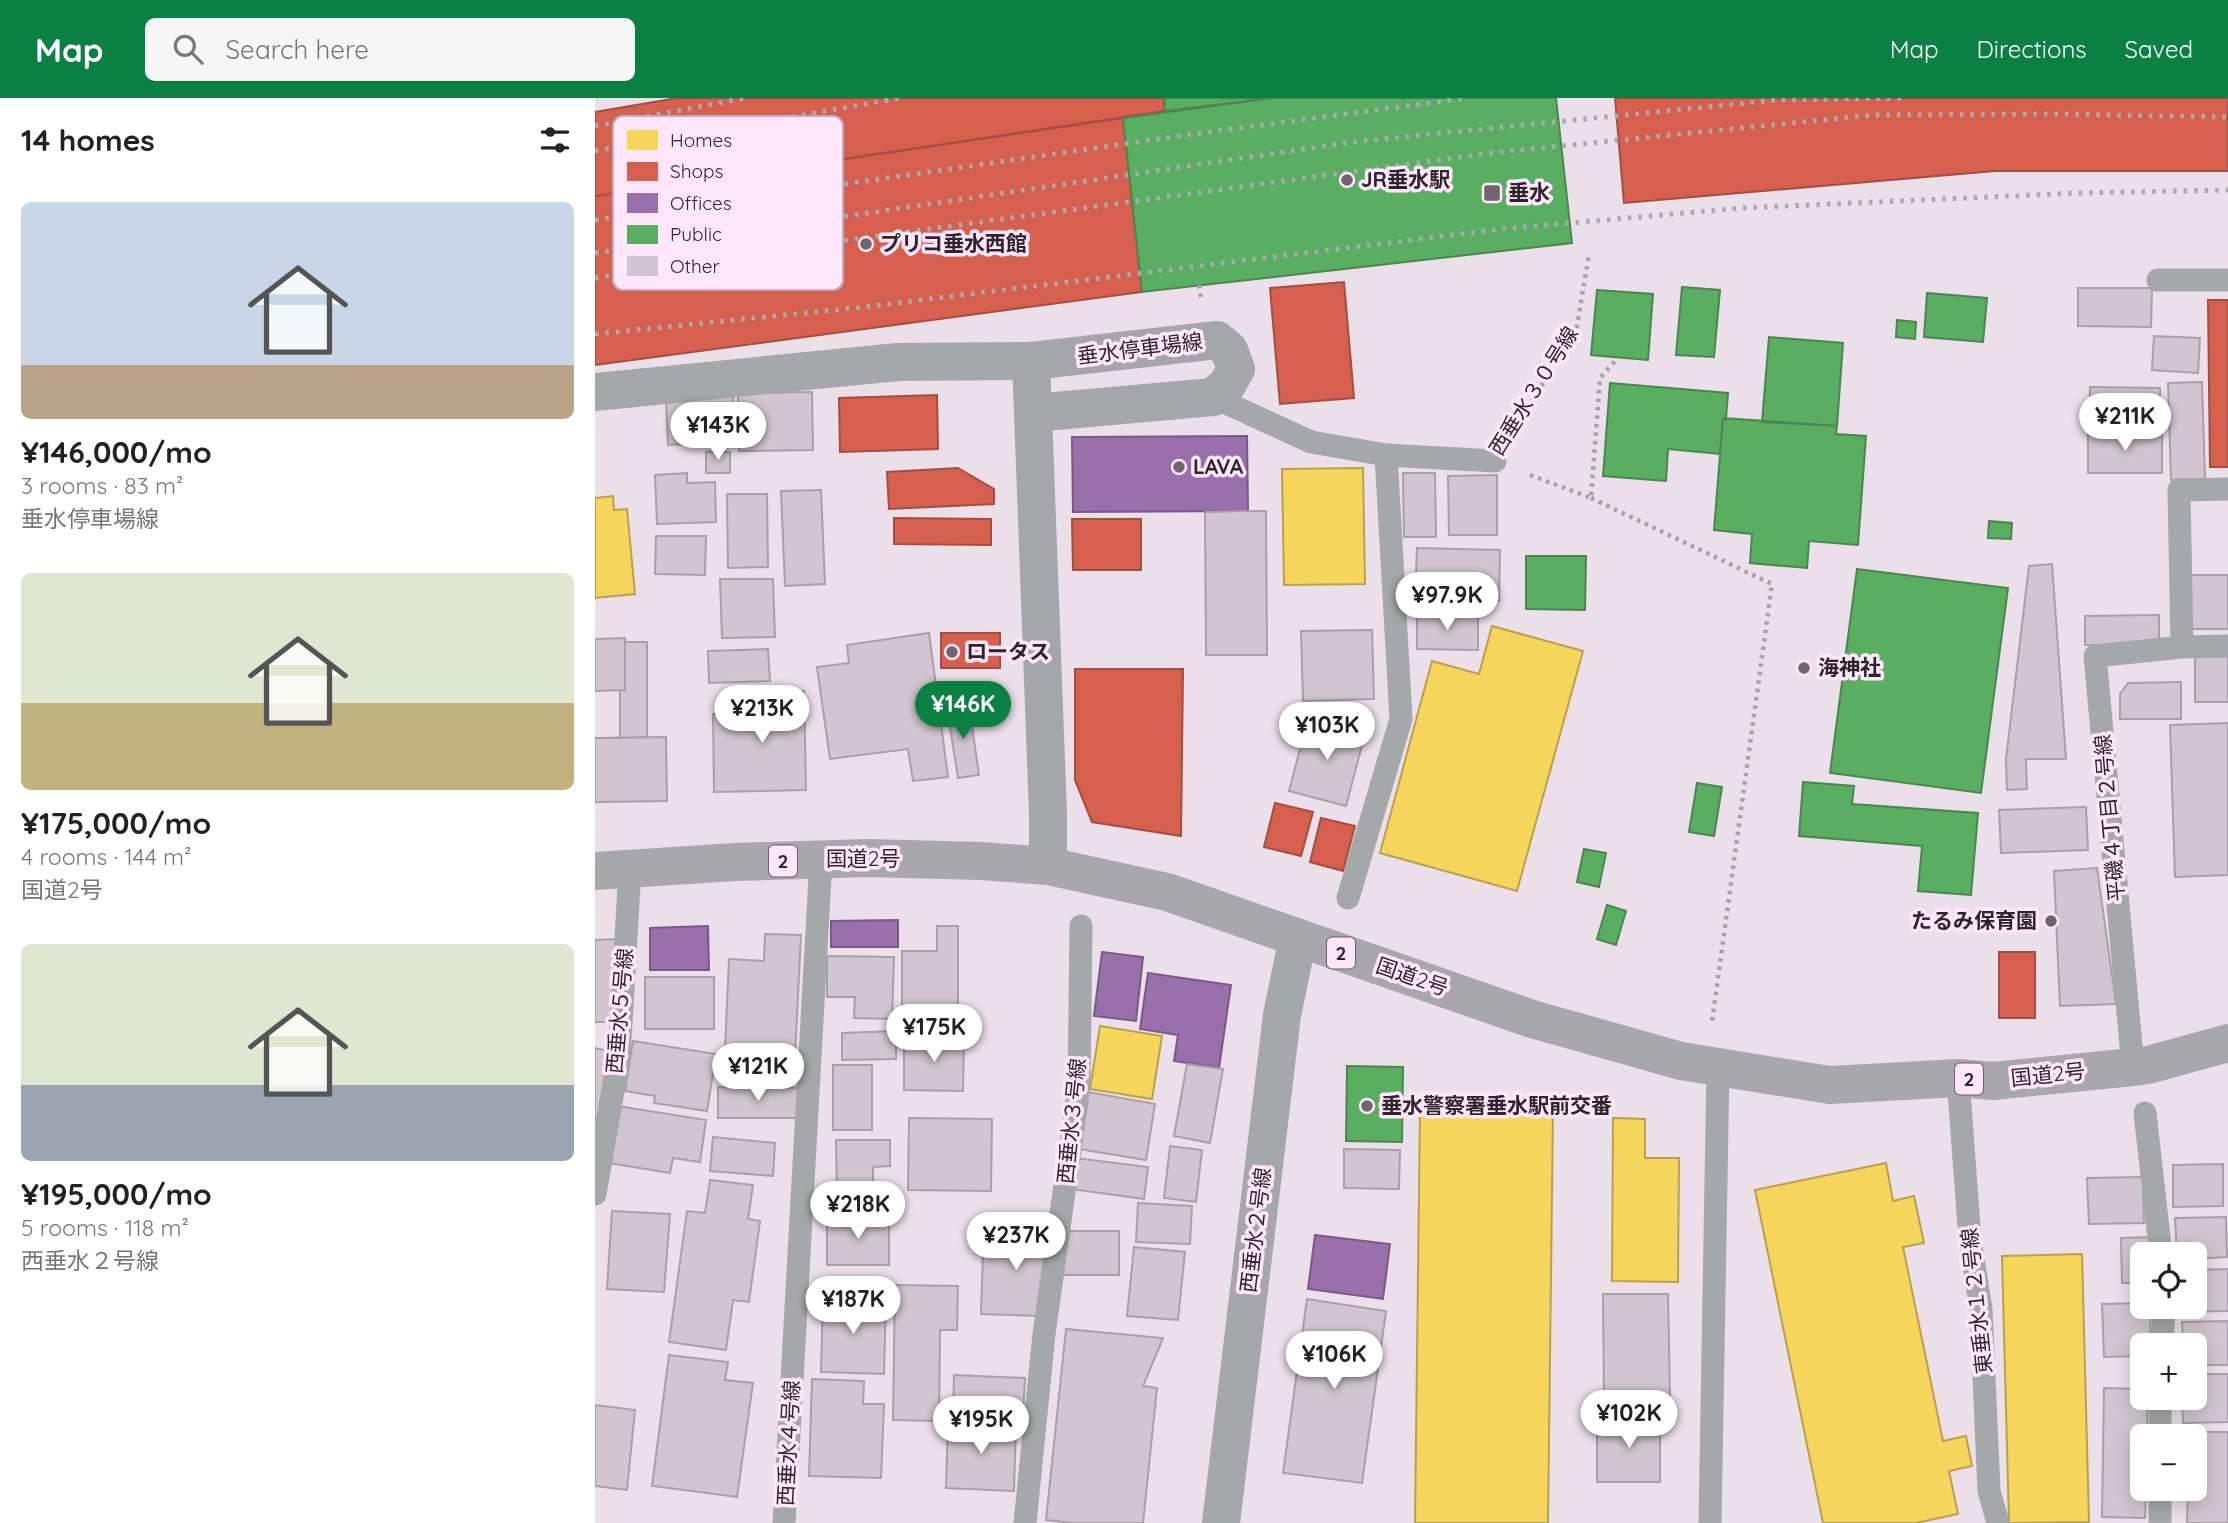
<!DOCTYPE html>
<html lang="en">
<head>
<meta charset="utf-8">
<style>
	:root { --surface:#fff; --page:#f6f6f6; --text:#222; --muted:#767676; --accent:#0b8043 }
	body { margin:0; font-family:Quicksand,"Noto Sans JP",sans-serif; background:var(--page); color:var(--text); height:100vh; display:flex; flex-direction:column; font-size:26px; white-space:nowrap }
	* { box-sizing:border-box; margin:0 }
	p { font-size:23px; color:var(--muted) }
	.icon { flex:none; width:38px; height:38px; fill:none; stroke:currentColor; stroke-width:2; stroke-linecap:round; stroke-linejoin:round }
	.map { position:relative; flex:1; overflow:hidden }
	.drawer { display:flex; flex-direction:column; background:var(--surface); width:595px }
	.drawer>* { flex:none }
	.fabs { position:absolute; left:1535px; top:1144px; display:grid; gap:14px }
	.fabs a { display:grid; place-items:center; width:77px; height:77px; border-radius:10px; background:var(--surface); box-shadow:0 4px 18px #0003; font-size:35px }
	.price { position:absolute; translate:-50% -60px; padding:0 16px; border-radius:24px; background:#fff; color:#222; font-size:23px; line-height:46px; filter:drop-shadow(0 2px 4px #0008) }
	.price::after { content:''; position:absolute; left:50%; top:42px; width:21px; height:16px; margin-left:-10px; background:inherit; clip-path:polygon(0 0,100% 0,50% 100%) }
	.price.selected { background:var(--accent); color:#fff }
	ul { padding:0; list-style:none }
	li { display:grid; align-content:center; gap:14px; height:371px; padding:0 21px }
	li span { display:grid; place-items:center; height:217px; border-radius:10px; color:#555 }
	li>.icon { margin-inline-start:auto }
	span .icon { width:126px; height:126px; fill:#fffc; stroke-width:1 }
	li b { font-size:30px }
	h2 { display:flex; justify-content:space-between; align-items:center; height:84px; padding:0 21px; font-size:30px }
	header { display:flex; align-items:center; gap:42px; box-sizing:border-box; height:98px; padding:0 35px; background:var(--accent); color:#fff }
	header strong { font-size:33px }
	nav { display:flex; gap:38px; margin-inline-start:auto; font-size:24px }
	.search { width:490px; height:63px; background:var(--page); display:flex; align-items:center; gap:18px; box-sizing:border-box; padding:0 24px; border-radius:10px; color:var(--muted); font-size:26px }
	main { display:flex; flex:1; min-height:0 }
	.map>svg:first-child { display:block }
	.homes { fill:#f6d55c; stroke:#baa04e; stroke-width:2 }
	.shops { fill:#d6604d; stroke:#a34e43; stroke-width:2 }
	.offices { fill:#9970ab; stroke:#795985; stroke-width:2 }
	.public { fill:#5aae61; stroke:#4c8551; stroke-width:2 }
	.building { fill:#d1c6cf; stroke:#a99fa7; stroke-width:2 }
	.lines { fill:none; stroke-linecap:round; stroke-linejoin:round }
	.path { stroke:#a3a3a6; stroke-width:4.5; stroke-dasharray:3.5 5; stroke-linecap:butt }
	.service { stroke:#a4a8a9; stroke-width:23 }
	.minor { stroke:#a4a8a9; stroke-width:38 }
	.tertiary { stroke:#a4a8a9; stroke-width:38 }
	.secondary { stroke:#a4a6a9; stroke-width:38 }
	.trunk { stroke:#a7a7ac; stroke-width:38 }
	.rail { stroke:#aba9ae; stroke-width:5; stroke-dasharray:3.5 7; stroke-linecap:butt }
	.poi-dot { fill:#70656e; stroke:#ffe6fa; stroke-width:2.5 }
	.labels { text-anchor:middle; stroke-width:7; stroke-linejoin:round; paint-order:stroke }
	.shield { fill:#ffe6fa; stroke:#6c5e6a; stroke-width:2 }
	.shield-label { font-size:19px; font-weight:bold; fill:#2d242c }
	.poi-label { font-size:21px; font-weight:bold; fill:#2d242c; stroke:#ffe6fa; text-anchor:start }
	.street-label { font-size:21px; fill:#2d242c; stroke:#ffe6fa }
	.key { fill:#ffe6fa; stroke:#c0acbc; stroke-width:2 }
	.key-label { font-size:19px; fill:#2d242c }
</style>
</head>
<body>
<header>
<strong>Map</strong>
<div class="search"><svg class="icon" aria-label="search" viewBox="0 0 24 24"><circle cx="10" cy="10" r="6"/><path d="M15 15l6 6"/></svg>Search here</div>
<nav><a>Map</a><a>Directions</a><a>Saved</a></nav>
</header>
<main>
<section class="drawer">
<h2>14 homes<svg class="icon" aria-label="filters" viewBox="0 0 24 24"><path d="M4 7h16M4 17h16"/><circle cx="9" cy="7" r="2"/><circle cx="15" cy="17" r="2"/></svg></h2>
<ul>
<li><span style="background:linear-gradient(#c9d6e8 75%,#b9a48a 0)"><svg class="icon" aria-label="home" viewBox="0 0 24 24"><path d="M3 11l9-7 9 7M6 9v11h12V9"/></svg></span><div><b>¥146,000/mo</b><p>3 rooms · 83 m²</p><p>垂水停車場線</p></div></li>
<li><span style="background:linear-gradient(#dfe7d0 60%,#c2b280 0)"><svg class="icon" aria-label="home" viewBox="0 0 24 24"><path d="M3 11l9-7 9 7M6 9v11h12V9"/></svg></span><div><b>¥175,000/mo</b><p>4 rooms · 144 m²</p><p>国道2号</p></div></li>
<li><span style="background:linear-gradient(#dfe7d0 65%,#9aa5b1 0)"><svg class="icon" aria-label="home" viewBox="0 0 24 24"><path d="M3 11l9-7 9 7M6 9v11h12V9"/></svg></span><div><b>¥195,000/mo</b><p>5 rooms · 118 m²</p><p>西垂水２号線</p></div></li>
</ul>
</section>
<div class="map">
<svg width="1633" height="1425" viewBox="0 0 1633 1425">
	<rect width="100%" height="100%" fill="#ebdfea"/>
	<path class="homes" d="M768 370 770 486 689 487 687 371Z
		M18 398 19 412 32 411 40 496 0 500V400Z
		M897 528 988 553 922 793 785 755 837 563 884 576Z
		M505 928 567 938 557 1001 495 991Z
		M825 1009 958 1011 953 1425H820Z
		M1018 1020 1050 1021V1060H1084L1083 1184 1017 1183Z
		M1291 1065 1298 1103 1319 1098 1329 1145 1308 1149 1348 1343 1371 1338 1377 1368 1354 1373 1363 1416 1321 1425H1228L1160 1092Z
		M1487 1156 1494 1424 1414 1425 1407 1158Z"/>
	<path class="shops" d="M82 0H569L570 13 0 98V14Z
		M1020 0H1633V73H1400L1029 105Z
		M528 20 547 194 0 267V98Z
		M749 184 759 300 685 306 675 190Z
		M1613 202H1633V369H1615Z
		M342 297 343 351 245 354 244 300Z
		M363 370 399 391V406L294 411 292 374Z
		M299 420 396 421V447L299 446Z
		M477 421H546V472H478Z
		M346 535H405V570H346Z
		M480 571H588L586 738 497 724 480 682Z
		M680 705 718 714 706 758 669 749Z
		M726 720 760 728 748 773 715 764Z
		M1404 854H1440V920H1404Z"/>
	<path class="offices" d="M652 338 653 413 478 414 477 339Z
		M303 822V849H236V823Z
		M113 828 114 872H55V830Z
		M507 854 548 859 541 923 499 918Z
		M553 875 636 887 624 970 579 963 583 937 545 931Z
		M720 1137 795 1146 788 1201 713 1191Z"/>
	<path class="public" d="M569 0H677L570 13Z
		M677 0H961L977 145 547 194 528 20Z
		M1087 189 1125 192 1119 259 1081 257Z
		M1002 192 1058 196 1053 262 996 257Z
		M1332 195 1392 200 1388 244 1329 239Z
		M1302 222 1321 224 1320 241 1301 239Z
		M1174 239 1248 245 1242 328 1167 324Z
		M1015 285 1133 295 1131 321 1128 320 1125 356 1073 351 1071 383 1008 378Z
		M1128 320 1242 328 1241 336 1271 338 1263 447 1214 443 1212 470 1155 465 1157 436 1119 432Z
		M1394 423 1417 425 1416 441 1393 440Z
		M931 458H991L990 512 931 511Z
		M1262 471 1413 490 1386 695 1235 675Z
		M1208 684 1259 688 1257 706 1383 715 1376 797 1323 793 1327 748 1204 738Z
		M1102 685 1127 689 1119 738 1094 734Z
		M989 751 1011 755 1004 789 982 784Z
		M1012 807 1031 813 1021 847 1002 841Z
		M752 968 808 969 807 1044 751 1043Z"/>
	<path class="building" d="M1483 190H1557L1556 229 1483 228Z
		M1559 238 1605 240 1603 275 1557 272Z
		M1607 284 1610 381 1576 382 1573 285Z
		M1495 289 1565 290V325L1494 324Z
		M217 294 218 352 144 353 143 295Z
		M138 298 140 343 73 347 71 302Z
		M1493 335 1567 336V375H1493Z
		M111 354H135V375H111Z
		M92 375V385L120 384 121 424 62 426 60 377Z
		M808 375H840L841 439H809Z
		M902 377V437H854L853 378Z
		M226 392 230 486 190 488 186 393Z
		M132 396H172L173 469 133 470Z
		M653 413H671L672 557H611L610 414Z
		M61 438H111L110 477 60 476Z
		M822 450 905 452 904 503 820 500Z
		M1457 466 1471 661H1431L1432 691 1412 692 1411 661 1434 468Z
		M1596 477H1633V531H1595Z
		M125 481H178L180 539 127 540Z
		M822 516 883 517V552L822 551Z
		M1564 517V546L1490 547V518Z
		M777 532 779 601 708 603 706 533Z
		M334 535 353 679 318 683 313 651 235 661 222 569 254 565 252 547Z
		M30 540V592L0 593V541Z
		M30 544H52V639L25 640V593L30 592Z
		M173 551 175 583 114 585 113 553Z
		M1600 556H1633V604H1600Z
		M1586 584V621H1525V596L1533 585Z
		M209 593 211 692 119 694 118 616H157V594Z
		M374 607 384 677 363 680 352 610Z
		M713 621 770 636 751 708 694 693Z
		M1633 625V777L1580 779 1575 627Z
		M71 639 72 703 0 704V640Z
		M1491 709 1493 752 1406 755 1404 712Z
		M1502 770 1521 906 1465 908 1459 773Z
		M342 828H363V910H307V853H342Z
		M170 836 206 837 199 977 129 974 134 861 169 863Z
		M23 841 24 924H0V842Z
		M232 858 299 859 297 921 259 920 260 899H232Z
		M50 879H119V931H50Z
		M301 933V961L247 962V935Z
		M309 940 369 941 368 993 309 992Z
		M38 943 121 956 112 1013 59 1005 60 998 30 993Z
		M0 950 14 953 0 1034Z
		M592 966 628 971 615 1045 579 1038Z
		M238 967H277V1032H238Z
		M123 989 203 990V1020H123Z
		M493 994 560 1006 551 1062 484 1051Z
		M23 1008 111 1022 105 1064 78 1060 75 1075 14 1065Z
		M314 1020 397 1021 396 1093 313 1092Z
		M118 1039 180 1045 178 1078 115 1073Z
		M241 1042H295V1068L278 1069V1101H242Z
		M575 1048 607 1052 601 1104 569 1100Z
		M749 1051 805 1052 804 1091 749 1090Z
		M480 1060 553 1069 549 1101 476 1091Z
		M1628 1066V1108L1578 1109V1067Z
		M1548 1079 1549 1125 1494 1126 1492 1080Z
		M115 1082 158 1087 153 1121 165 1123 154 1204 138 1202 131 1252 74 1244 92 1113 110 1115Z
		M543 1105 597 1108 595 1146 541 1144Z
		M17 1113 75 1116 69 1194 12 1191Z
		M232 1119H294V1167H232Z
		M1631 1119 1632 1159 1600 1161V1157H1582L1580 1120Z
		M409 1123H450L448 1218 386 1216 388 1155H408Z
		M464 1133H524V1177H464Z
		M1559 1139V1157H1547V1185H1527L1526 1140Z
		M539 1149 590 1154 583 1222 532 1218Z
		M1633 1171V1213L1584 1214V1209H1600V1172Z
		M300 1187 363 1188 362 1232H345L344 1323 298 1322Z
		M1008 1196H1073L1075 1298 1009 1299Z
		M228 1199 291 1201 289 1276 226 1274Z
		M712 1201 791 1213 767 1385 688 1375Z
		M1547 1205V1209H1555L1556 1248H1547V1258L1509 1259 1507 1206Z
		M1633 1223V1267H1600V1248H1588L1587 1224Z
		M471 1231 568 1240 548 1288 562 1290 548 1425H478L451 1422Z
		M74 1257 133 1264 130 1282 158 1285 142 1399 57 1388Z
		M1600 1276H1633V1324L1588 1325 1587 1300H1600Z
		M359 1277 430 1280 428 1318 358 1316Z
		M217 1281 269 1283 268 1306H289L286 1380 214 1378Z
		M1509 1290 1547 1291V1300H1552V1339H1547V1391H1551L1550 1420 1507 1419Z
		M0 1307 40 1312 32 1392 0 1388Z
		M1002 1320H1065V1384H1002Z
		M353 1323 421 1325 419 1393 351 1390Z
		M1593 1334H1633V1425H1592L1593 1391H1600V1339H1593Z"/>
	<g class="lines">
		<path class="path" d="M604 187 606 200
			M919 331 981 234 994 156
			M935 377 996 400 1005 280 1021 262
			M996 400 1177 486 1117 924"/>
		<path class="service" d="M1563 182H1633
			M618 299 716 344 791 357 900 363
			M1633 391 1584 392 1587 549 1633 548
			M753 800 806 621 791 357
			M1538 969 1500 558 1587 549
			M1363 980 1375 1142 1386 1211 1394 1393 1403 1425
			M1550 1015 1566 1157
			M0 1096 24 959 35 771
			M1567 1248 1569 1209
			M1565 1300V1339
			M1565 1391V1425
			M189 1425 226 761
			M430 1425 449 1236 484 988 486 828
			M1115 1425 1123 969"/>
		<path class="minor" d="M0 294 303 264 436 263"/>
		<path class="tertiary" d="M626 1425 687 917 703 840"/>
		<path class="secondary" d="M438 315 436 263 622 242 634 252 641 271 632 287 618 299 438 315 453 716V768"/>
		<path class="trunk" d="M0 773 140 764 273 760 386 763 453 768 572 794 937 921 1086 963 1235 987 1363 980 1398 983 1538 969 1553 967 1633 945"/>
		<path class="rail" d="M0 28 151 0
			M0 53 305 0
			M0 122 591 37 872 0
			M0 155 757 44 1182 2 1307 0
			M0 180 253 142 895 55 1277 17 1454 16 1633 19
			M0 236 269 209 906 131 1147 110 1484 95 1633 92"/>
	</g>
	<g class="poi-dot">
		<circle cx="752" cy="82" r="7"/>
		<rect x="888" y="86" width="18" height="18" rx="3.5"/>
		<circle cx="271" cy="146" r="7"/>
		<circle cx="584" cy="369" r="7"/>
		<circle cx="357" cy="554" r="7"/>
		<circle cx="1209" cy="570" r="7"/>
		<circle cx="1456" cy="823" r="7"/>
		<circle cx="772" cy="1008" r="7"/>
	</g>
	<g class="labels">
		<g class="shield">
			<rect x="174" y="747.5" width="28" height="31" rx="5"/>
			<rect x="732" y="839.5" width="28" height="31" rx="5"/>
			<rect x="1360" y="965.5" width="28" height="31" rx="5"/>
		</g>
		<g class="shield-label">
			<text x="188" y="770">2</text>
			<text x="746" y="862">2</text>
			<text x="1374" y="988">2</text>
		</g>
		<g class="poi-label">
			<text x="766" y="89">JR垂水駅</text>
			<text x="913" y="102">垂水</text>
			<text x="285" y="153">プリコ垂水西館</text>
			<text x="598" y="376">LAVA</text>
			<text x="371" y="561">ロータス</text>
			<text x="1223" y="577">海神社</text>
			<text x="1442" y="830" text-anchor="end">たるみ保育園</text>
			<text x="786" y="1015">垂水警察署垂水駅前交番</text>
		</g>
		<g class="street-label">
			<text transform="translate(545 251) rotate(-7)" y="7">垂水停車場線</text>
			<text transform="translate(939 293) rotate(-58)" y="7">西垂水３０号線</text>
			<text transform="translate(1515 720) rotate(-95)" y="7">平磯４丁目２号線</text>
			<text x="268" y="768">国道2号</text>
			<text transform="translate(817 879) rotate(19)" y="7">国道2号</text>
			<text transform="translate(25 913) rotate(-85)" y="7">西垂水５号線</text>
			<text transform="translate(1453 977) rotate(-6)" y="7">国道2号</text>
			<text transform="translate(477 1023) rotate(-84)" y="7">西垂水３号線</text>
			<text transform="translate(661 1132) rotate(-83)" y="7">西垂水２号線</text>
			<text transform="translate(1382 1203) rotate(-96)" y="7">東垂水１２号線</text>
			<text transform="translate(194 1345) rotate(-87)" y="7">西垂水４号線</text>
		</g>
	</g>
	<rect x="18" y="18" width="230" height="174" rx="10" class="key"/>
	<rect x="32" y="32" width="31" height="20" fill="#f6d55c"/>
	<rect x="32" y="64" width="31" height="19" fill="#d6604d"/>
	<rect x="32" y="95" width="31" height="20" fill="#9970ab"/>
	<rect x="32" y="127" width="31" height="19" fill="#5aae61"/>
	<rect x="32" y="158" width="31" height="20" fill="#d1c6cf"/>
	<g class="key-label">
		<text x="75" y="49">Homes</text>
		<text x="75" y="80">Shops</text>
		<text x="75" y="112">Offices</text>
		<text x="75" y="143">Public</text>
		<text x="75" y="175">Other</text>
	</g>
</svg>
<div class="fabs">
<a><svg class="icon" aria-label="locate" viewBox="0 0 24 24"><circle cx="12" cy="12" r="6"/><path d="M12 2v4M12 18v4M2 12h4M18 12h4"/></svg></a>
<a>+</a>
<a>−</a>
</div>
<b class="price" style="left:1530px;top:355px">¥211K</b>
<b class="price" style="left:123px;top:364px">¥143K</b>
<b class="price" style="left:852px;top:534px">¥97.9K</b>
<b class="price selected" style="left:368px;top:643px">¥146K</b>
<b class="price" style="left:167px;top:647px">¥213K</b>
<b class="price" style="left:732px;top:664px">¥103K</b>
<b class="price" style="left:339px;top:966px">¥175K</b>
<b class="price" style="left:163px;top:1005px">¥121K</b>
<b class="price" style="left:263px;top:1143px">¥218K</b>
<b class="price" style="left:421px;top:1174px">¥237K</b>
<b class="price" style="left:258px;top:1238px">¥187K</b>
<b class="price" style="left:739px;top:1293px">¥106K</b>
<b class="price" style="left:1034px;top:1352px">¥102K</b>
<b class="price" style="left:386px;top:1358px">¥195K</b>
</div>
</main>
</body>
</html>
